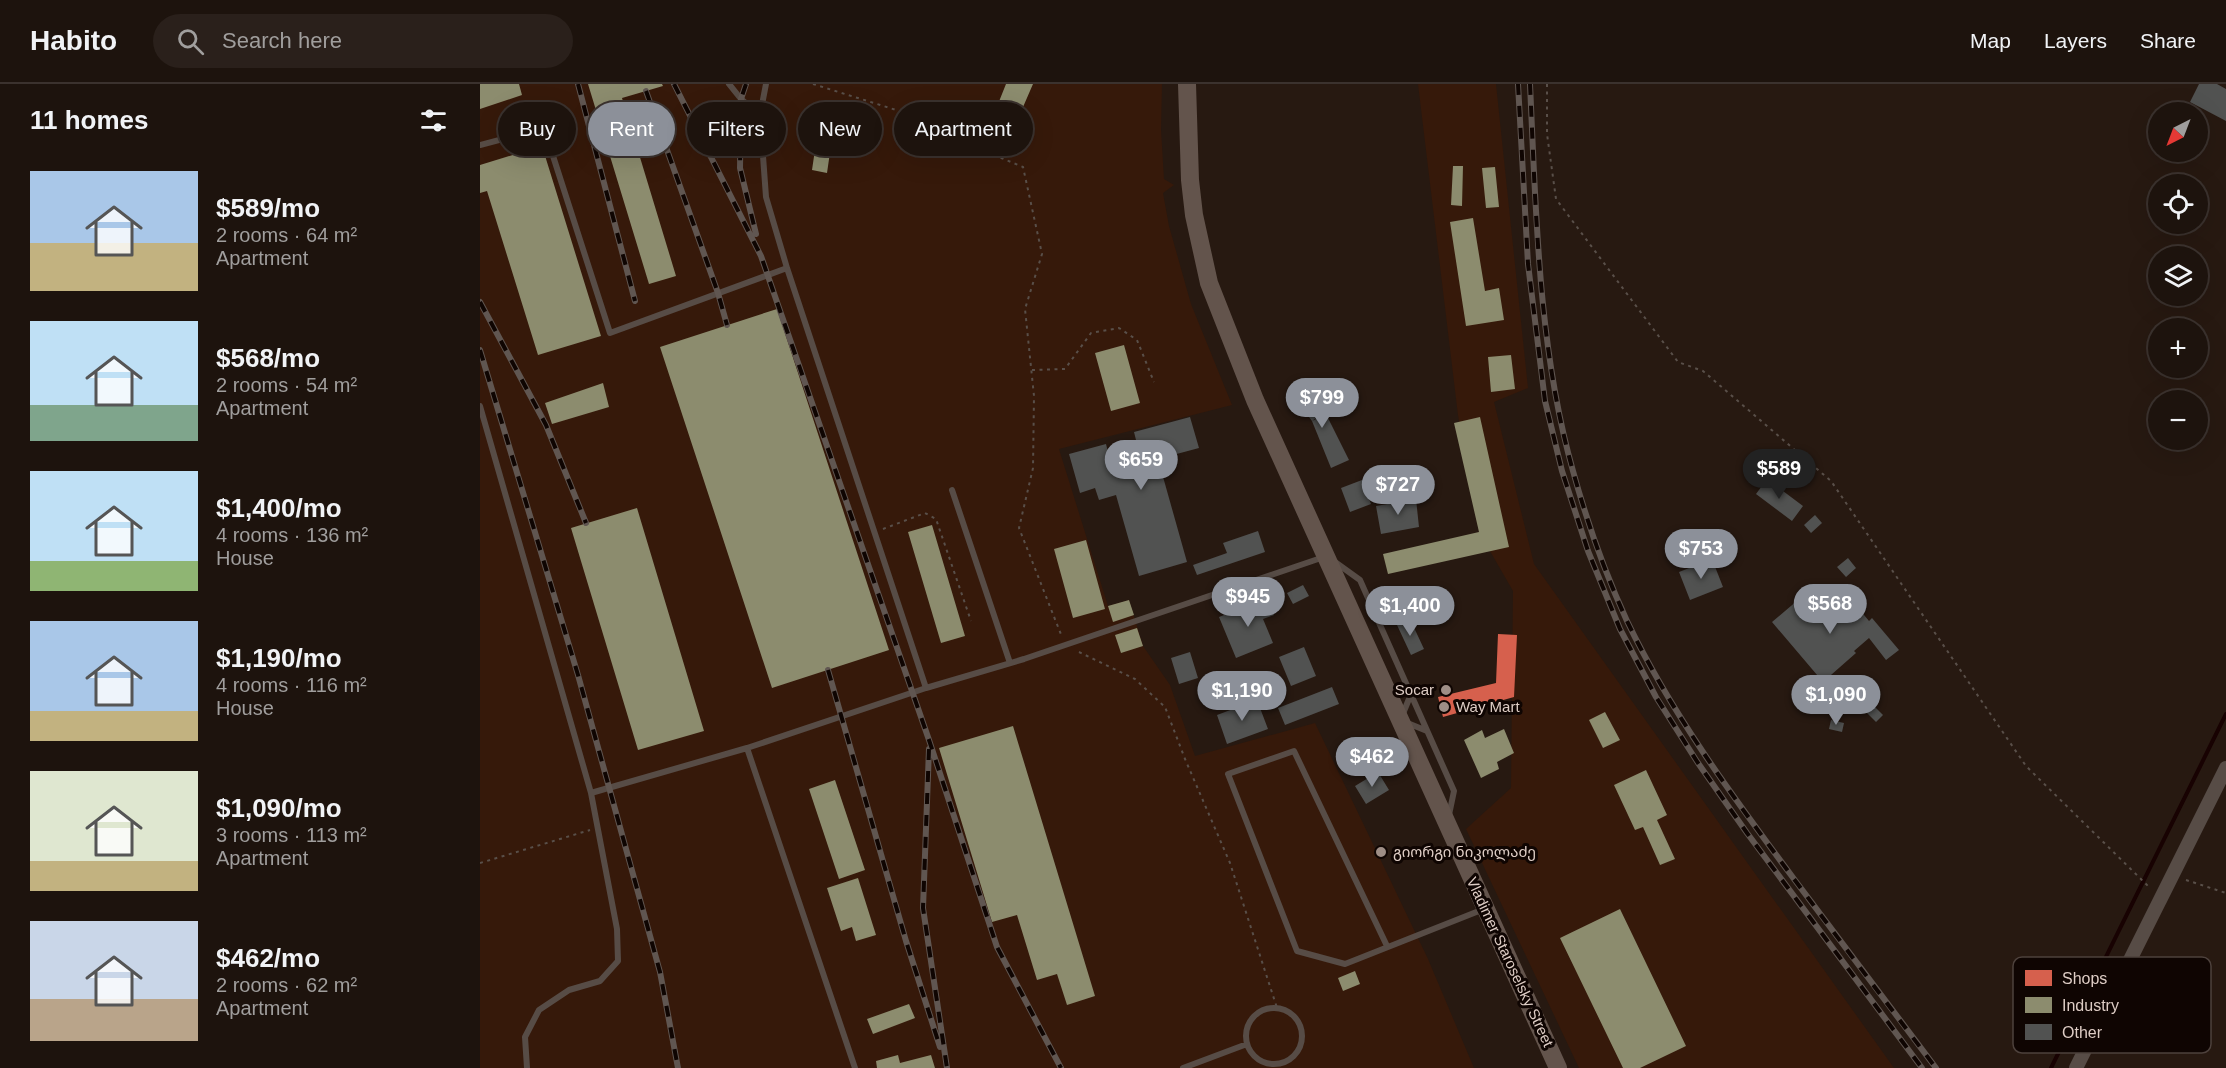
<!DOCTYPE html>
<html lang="en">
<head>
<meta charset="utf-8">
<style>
	:root { --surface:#1d130d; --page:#2a201b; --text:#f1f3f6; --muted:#a09e9d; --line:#3b322e; --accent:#8c9099 }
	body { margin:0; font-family:Arial,"Noto Sans Georgian",sans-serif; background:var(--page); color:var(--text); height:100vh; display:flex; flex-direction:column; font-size:22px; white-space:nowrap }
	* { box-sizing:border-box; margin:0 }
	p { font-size:20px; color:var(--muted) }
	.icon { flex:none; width:33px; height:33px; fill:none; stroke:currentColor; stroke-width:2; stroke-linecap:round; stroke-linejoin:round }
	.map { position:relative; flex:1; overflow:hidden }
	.sheet { display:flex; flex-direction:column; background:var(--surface); width:480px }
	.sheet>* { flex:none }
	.top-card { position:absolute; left:18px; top:18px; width:570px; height:54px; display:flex; gap:12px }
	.needle { width:39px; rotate:222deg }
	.tools { position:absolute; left:1668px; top:18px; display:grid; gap:12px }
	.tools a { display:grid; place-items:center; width:60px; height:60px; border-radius:50%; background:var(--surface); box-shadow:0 6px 24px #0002,0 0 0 2px var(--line); font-size:30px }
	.price { position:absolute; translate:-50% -51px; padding:0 14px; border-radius:21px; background:var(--accent); color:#fff; font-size:20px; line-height:39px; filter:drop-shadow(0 2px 3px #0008) }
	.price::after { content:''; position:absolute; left:50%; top:36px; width:18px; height:14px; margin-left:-9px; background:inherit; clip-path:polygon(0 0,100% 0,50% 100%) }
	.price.active { background:#222; color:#fff }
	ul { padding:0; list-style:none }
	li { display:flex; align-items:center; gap:18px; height:150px; padding:0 30px }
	li span { display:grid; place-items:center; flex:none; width:168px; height:120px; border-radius:0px; color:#555 }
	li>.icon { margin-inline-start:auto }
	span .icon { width:72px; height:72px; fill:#fffc; stroke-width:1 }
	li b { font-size:26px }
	h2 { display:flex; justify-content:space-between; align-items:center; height:72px; padding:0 30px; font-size:26px }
	.pill { padding:0 21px; border-radius:27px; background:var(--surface); box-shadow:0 6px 24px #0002,0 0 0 2px var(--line); font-size:21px; line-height:54px }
	.pill.active { background:var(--accent); color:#fff }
	header { display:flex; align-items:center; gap:36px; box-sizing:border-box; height:84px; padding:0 30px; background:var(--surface); border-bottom:2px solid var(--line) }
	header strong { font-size:28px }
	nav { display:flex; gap:33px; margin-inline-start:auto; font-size:21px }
	.search { width:420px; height:54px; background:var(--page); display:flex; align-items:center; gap:15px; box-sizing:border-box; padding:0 21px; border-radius:33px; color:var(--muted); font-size:22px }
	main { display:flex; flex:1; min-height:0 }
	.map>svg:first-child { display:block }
	.built { fill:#36190a }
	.shops { fill:#d6604d }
	.industry { fill:#8c8c6e }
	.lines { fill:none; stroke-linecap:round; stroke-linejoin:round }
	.stream { stroke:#180202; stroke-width:4 }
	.building { fill:#515251 }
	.path { stroke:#594f49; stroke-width:2; stroke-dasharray:3 4.5; stroke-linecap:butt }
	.service { stroke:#574c46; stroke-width:6 }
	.tertiary { stroke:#574c46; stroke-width:14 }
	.primary { stroke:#63544c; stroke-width:18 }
	.rail-casing { stroke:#605651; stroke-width:6 }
	.rail { stroke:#0f0502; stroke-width:4; stroke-dasharray:11; stroke-linecap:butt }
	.poi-dot { fill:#9e8e86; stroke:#0f0502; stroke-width:2 }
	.labels { text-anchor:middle; stroke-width:6; stroke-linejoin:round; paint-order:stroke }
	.poi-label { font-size:15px; fill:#decdc5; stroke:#0f0502; text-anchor:start }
	.street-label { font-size:15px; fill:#decdc5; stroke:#0f0502 }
	.key { fill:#0f0502; stroke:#4d413c; stroke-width:1.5 }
	.key-label { font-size:16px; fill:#decdc5 }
</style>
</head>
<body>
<header>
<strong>Habito</strong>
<div class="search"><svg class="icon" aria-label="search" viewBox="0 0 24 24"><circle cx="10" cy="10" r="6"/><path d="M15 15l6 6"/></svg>Search here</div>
<nav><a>Map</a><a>Layers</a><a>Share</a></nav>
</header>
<main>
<section class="sheet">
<h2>11 homes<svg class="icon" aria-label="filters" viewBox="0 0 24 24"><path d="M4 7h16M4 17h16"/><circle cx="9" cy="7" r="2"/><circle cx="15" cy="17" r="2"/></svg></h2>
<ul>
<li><span style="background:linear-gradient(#a9c7e8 60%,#c2b280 0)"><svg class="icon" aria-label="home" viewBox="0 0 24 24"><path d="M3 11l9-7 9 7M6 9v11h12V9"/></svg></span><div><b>$589/mo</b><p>2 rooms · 64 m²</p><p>Apartment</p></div></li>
<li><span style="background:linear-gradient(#bfe0f5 70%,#7fa58c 0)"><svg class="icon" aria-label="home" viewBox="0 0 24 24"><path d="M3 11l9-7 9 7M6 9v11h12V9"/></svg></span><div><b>$568/mo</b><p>2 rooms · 54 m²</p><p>Apartment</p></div></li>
<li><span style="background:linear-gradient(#bfe0f5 75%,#8fb573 0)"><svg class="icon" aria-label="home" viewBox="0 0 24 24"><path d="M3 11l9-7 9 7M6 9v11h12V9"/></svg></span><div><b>$1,400/mo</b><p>4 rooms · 136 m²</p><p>House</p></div></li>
<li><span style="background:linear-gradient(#a9c7e8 75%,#c2b280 0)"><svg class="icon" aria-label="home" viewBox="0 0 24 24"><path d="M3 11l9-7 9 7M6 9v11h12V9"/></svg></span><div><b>$1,190/mo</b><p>4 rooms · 116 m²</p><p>House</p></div></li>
<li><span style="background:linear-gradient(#dfe7d0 75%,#c2b280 0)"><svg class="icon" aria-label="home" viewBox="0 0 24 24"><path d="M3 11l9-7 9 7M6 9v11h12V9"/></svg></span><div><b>$1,090/mo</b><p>3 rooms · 113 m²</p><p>Apartment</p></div></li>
<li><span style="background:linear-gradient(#c9d6e8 65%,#b9a48a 0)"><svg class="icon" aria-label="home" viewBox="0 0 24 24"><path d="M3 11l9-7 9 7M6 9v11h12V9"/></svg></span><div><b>$462/mo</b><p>2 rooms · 62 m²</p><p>Apartment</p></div></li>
</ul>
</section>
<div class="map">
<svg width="1746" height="984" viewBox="0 0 1746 984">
	<rect width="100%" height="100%" fill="#271911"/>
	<path class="built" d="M0 0H682L681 46 684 95 694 101 683 109 689 142 711 220 752 321 579 365 628 522 649 516 663 562 690 601 715 672 835 639 948 875 994 984H0Z
		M938 0H1016L1048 304 1014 318 1054 480 1414 984H1099L986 745 1031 704 1033 507 999 448 978 331Z"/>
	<path class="shops" d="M1018 550 1037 551 1034 613 963 633 958 613 1016 599Z"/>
	<path class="industry" d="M0 0H39L42 11 0 25Z
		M108 0H182L183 2 142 14 196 192 169 200Z
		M526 0H553L540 30 518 20Z
		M341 25 356 27 347 89 332 86Z
		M62 62 121 252 58 271 7 107 0 109V81Z
		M973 82H983L982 122 971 121Z
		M1015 83 1019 123 1006 124 1002 84Z
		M993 134 1005 207 1019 204 1024 236 986 242 970 138Z
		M297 225 409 566 292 604 180 263Z
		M644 261 660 319 631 327 615 269Z
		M1031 271 1035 305 1011 308 1008 273Z
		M123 299 129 323 72 340 65 319Z
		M1000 333 1029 463 908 490 903 470 999 448 974 339Z
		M157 424 224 647 158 666 91 444Z
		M452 441 485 552 461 559 428 448Z
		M606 456 625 525 593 534 574 465Z
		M649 516 654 531 633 538 628 522Z
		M657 544 663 562 641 569 635 551Z
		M1125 628 1140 656 1123 664 1109 636Z
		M533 642 615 912 587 921 577 890 557 896 537 831 512 838 459 664Z
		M1024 645 1034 669 1017 678 1019 685 1001 694 984 656 1002 646 1005 654Z
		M1166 686 1187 731 1177 736 1195 775 1180 781 1163 743 1155 746 1134 701Z
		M355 696 385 786 359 795 329 705Z
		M378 794 396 851 376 857 372 843 361 847 347 804Z
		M1140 825 1206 962 1160 984H1143L1080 854Z
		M875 887 880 900 863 907 858 894Z
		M429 920 435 934 393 950 387 935Z
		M418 971 420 979 451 971 455 984H397L396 977Z"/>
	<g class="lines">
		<path class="stream" d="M1571 984 1746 630"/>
	</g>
	<path class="building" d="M1719 0H1737L1746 5V37L1710 18Z
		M814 303 825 310 819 320 830 311 844 328 832 337 846 330 869 376 851 384 832 337 819 320 808 314Z
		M710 333 719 364 678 375 707 478 659 492 636 411 619 416 615 404 600 409 589 370 626 360 629 372 658 364 654 348Z
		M1287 395 1323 422 1312 437 1276 410Z
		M882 396 891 420 870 428 861 404Z
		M936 415 939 443 901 450 896 422Z
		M1335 431 1342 439 1331 449 1324 441Z
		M778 447 785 468 717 491 713 481 747 469 743 459Z
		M1368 474 1376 484 1366 493 1357 483Z
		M1232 475 1243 503 1210 516 1199 488Z
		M823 501 829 512 813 520 807 509Z
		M1325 510 1346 535 1370 514 1389 537 1392 534 1419 566 1406 576 1389 554 1374 567 1376 569 1343 598 1292 538Z
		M787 514 794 531 783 535 793 559 756 574 739 533Z
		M930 535 944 565 931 571 917 541Z
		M824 563 836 592 811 602 799 573Z
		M710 568 718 594 699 600 691 574Z
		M852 603 859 620 805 641 798 624Z
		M1384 612 1403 631 1396 638 1377 619Z
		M777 616 788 645 747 660 737 631Z
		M1351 636 1364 639 1362 648 1349 645Z
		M898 688 909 706 886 720 875 702Z"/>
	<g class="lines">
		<path class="path" d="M333 0 445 35 497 64 543 83 562 170 545 225 554 312 553 384 539 444 582 553
			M1067 0V50L1076 115 1198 278 1223 287 1351 397 1546 682 1670 804
			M552 286 585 285 611 249 639 244 657 256 674 298
			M403 445 445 429 456 435 491 537
			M599 568 655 595 685 623 705 675 750 779 797 924
			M0 779 110 746
			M1706 796 1746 809"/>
		<path class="service" d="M249 0 261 15 280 31 286 113 307 184 446 604 544 575 844 473
			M280 31 286 0
			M0 61 64 44 130 249 307 184
			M0 322 111 709 137 845 138 877 120 897 89 906 59 926 45 953 47 984
			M472 406 530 579
			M855 478 880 496 974 707 969 731
			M922 632 931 610
			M925 638 947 647
			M111 709 267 664
			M907 862 814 667 748 690 817 867 865 880 1004 825
			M766 952a28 28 0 1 1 56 0a28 28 0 1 1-56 0Z
			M375 984 267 664 446 604
			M703 984 767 960"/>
		<path class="tertiary" d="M1596 984 1746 684"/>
		<path class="primary" d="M707 0 710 96 714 131 729 199 775 316 1078 984"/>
		<defs>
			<path id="rail" d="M98 0 155 217
				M194 0 281 172 449 656 517 863 581 984
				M266 0 261 15 260 84 276 150
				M1038 0 1048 180 1065 317 1082 387 1108 467 1140 545 1176 613 1218 679 1267 749 1442 984
				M1050 0C1056 128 1058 264 1093 387 1107 438 1125 489 1147 537 1191 629 1253 713 1314 795 1361 858 1408 921 1456 984
				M166 7 238 209 247 241
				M0 218 66 341 106 439
				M0 266 98 591 180 888 198 984
				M348 586 426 857 460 963
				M449 665 443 824 467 984"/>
		</defs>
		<use href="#rail" class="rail-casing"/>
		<use href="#rail" class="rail"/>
	</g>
	<g class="poi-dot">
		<circle cx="966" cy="606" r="6"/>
		<circle cx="964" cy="623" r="6"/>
		<circle cx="901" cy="768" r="6"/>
	</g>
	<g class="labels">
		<g class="poi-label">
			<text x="954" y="611" text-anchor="end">Socar</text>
			<text x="976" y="628">Way Mart</text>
			<text x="913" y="773">გიორგი ნიკოლაძე</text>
		</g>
		<g class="street-label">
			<text transform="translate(1030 878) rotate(65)" y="5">Vladimer Staroselsky Street</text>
		</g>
	</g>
	<rect x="1533" y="873" width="198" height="96" rx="9" class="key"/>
	<rect x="1545" y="886" width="27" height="16" fill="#d6604d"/>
	<rect x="1545" y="913" width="27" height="16" fill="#8c8c6e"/>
	<rect x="1545" y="940" width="27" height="16" fill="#515251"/>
	<g class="key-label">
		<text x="1582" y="900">Shops</text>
		<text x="1582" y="927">Industry</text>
		<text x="1582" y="954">Other</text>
	</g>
</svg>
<div class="tools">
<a><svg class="needle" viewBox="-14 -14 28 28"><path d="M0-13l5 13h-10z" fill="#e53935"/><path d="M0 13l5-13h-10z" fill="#a09e9d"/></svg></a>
<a><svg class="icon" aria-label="locate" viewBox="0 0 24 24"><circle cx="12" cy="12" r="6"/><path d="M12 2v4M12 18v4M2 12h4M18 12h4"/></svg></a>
<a><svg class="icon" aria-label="layers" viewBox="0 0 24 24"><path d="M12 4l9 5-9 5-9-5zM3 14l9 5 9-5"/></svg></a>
<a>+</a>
<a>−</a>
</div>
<b class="price" style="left:842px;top:345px">$799</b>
<b class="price" style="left:661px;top:407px">$659</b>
<b class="price active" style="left:1299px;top:416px">$589</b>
<b class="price" style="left:918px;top:432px">$727</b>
<b class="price" style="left:1221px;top:496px">$753</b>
<b class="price" style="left:768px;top:544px">$945</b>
<b class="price" style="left:1350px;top:551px">$568</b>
<b class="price" style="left:930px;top:553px">$1,400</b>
<b class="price" style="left:762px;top:638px">$1,190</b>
<b class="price" style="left:1356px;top:642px">$1,090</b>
<b class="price" style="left:892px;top:704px">$462</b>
<div class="top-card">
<a class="pill">Buy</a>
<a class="pill active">Rent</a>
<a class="pill">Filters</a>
<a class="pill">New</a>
<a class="pill">Apartment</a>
</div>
</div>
</main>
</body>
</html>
